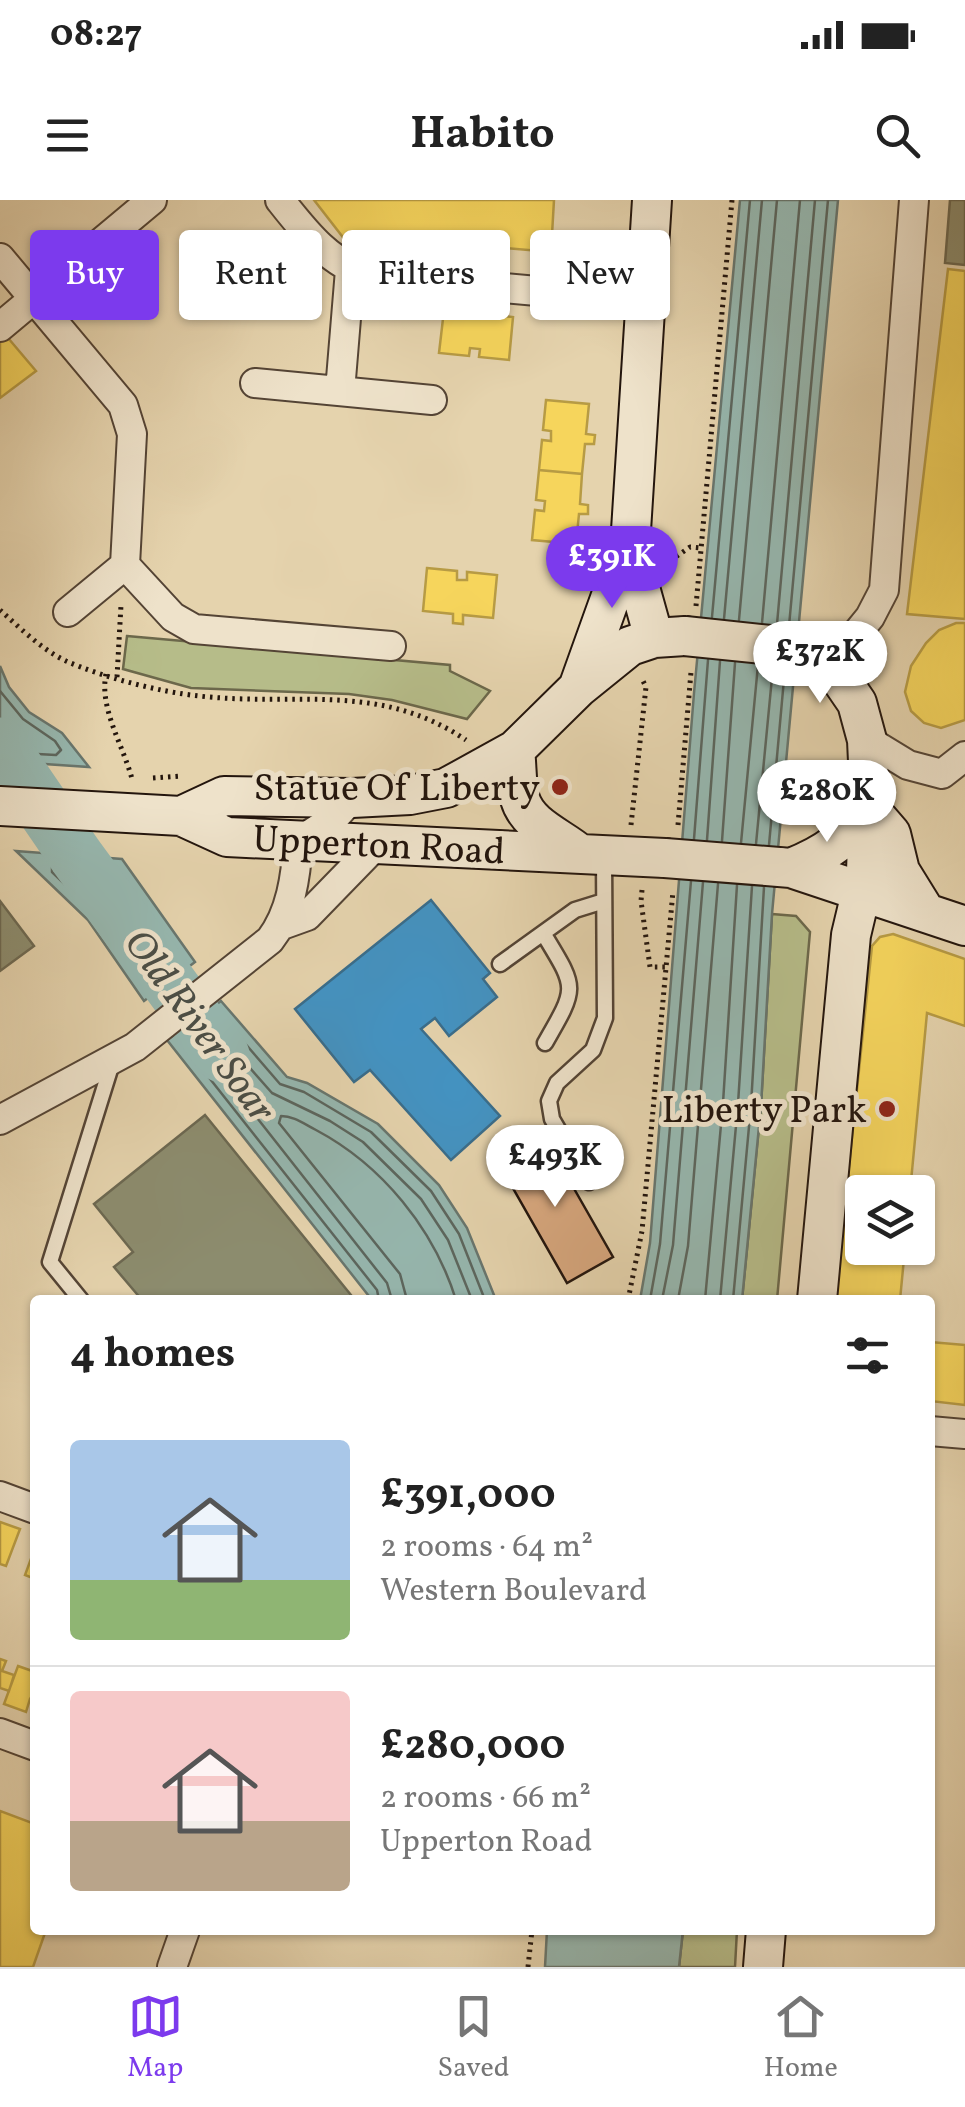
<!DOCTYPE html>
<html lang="en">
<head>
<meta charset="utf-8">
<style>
	:root { --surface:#fff; --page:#f2f2f2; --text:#222; --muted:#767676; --line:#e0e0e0; --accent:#7c3aed }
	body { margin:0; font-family:Vollkorn,serif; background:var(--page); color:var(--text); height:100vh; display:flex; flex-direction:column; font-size:38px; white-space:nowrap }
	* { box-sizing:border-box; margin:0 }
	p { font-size:32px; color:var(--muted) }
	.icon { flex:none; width:55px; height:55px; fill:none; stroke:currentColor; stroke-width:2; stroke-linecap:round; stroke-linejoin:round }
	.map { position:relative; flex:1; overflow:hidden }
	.side { position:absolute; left:30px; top:1095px; width:905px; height:640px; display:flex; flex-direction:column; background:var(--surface); border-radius:10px; box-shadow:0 2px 8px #0004 }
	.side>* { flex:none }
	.hud { position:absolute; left:30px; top:30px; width:905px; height:90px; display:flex; gap:20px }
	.controls { position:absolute; left:845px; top:975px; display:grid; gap:20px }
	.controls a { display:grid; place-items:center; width:90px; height:90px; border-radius:10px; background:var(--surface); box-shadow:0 2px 8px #0004; font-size:50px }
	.price { position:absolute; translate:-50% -85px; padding:0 22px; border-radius:35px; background:#fff; color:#222; font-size:32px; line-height:65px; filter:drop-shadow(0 2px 5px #0008) }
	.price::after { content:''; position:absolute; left:50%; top:60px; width:30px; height:22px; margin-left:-15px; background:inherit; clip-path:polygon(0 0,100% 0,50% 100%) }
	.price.current { background:var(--accent); color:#fff }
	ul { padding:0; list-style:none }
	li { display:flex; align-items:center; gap:30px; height:250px; padding:0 40px }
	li+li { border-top:2px solid var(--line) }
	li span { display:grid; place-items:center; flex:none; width:280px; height:200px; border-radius:10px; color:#555 }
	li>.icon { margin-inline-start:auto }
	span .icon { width:120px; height:120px; fill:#fffc; stroke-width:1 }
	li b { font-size:42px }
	h2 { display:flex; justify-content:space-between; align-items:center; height:120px; padding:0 40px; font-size:42px }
	.tag { padding:0 35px; border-radius:10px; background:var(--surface); box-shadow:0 2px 8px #0004; font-size:35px; line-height:90px }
	.tag.current { background:var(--accent); color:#fff }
	.status { display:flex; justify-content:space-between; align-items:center; height:70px; padding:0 50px; background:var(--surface); direction:ltr }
	.status svg { height:28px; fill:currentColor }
	header { display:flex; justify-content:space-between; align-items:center; height:130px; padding:0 40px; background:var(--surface); font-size:45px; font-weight:700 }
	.tab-bar { display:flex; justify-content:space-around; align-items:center; height:140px; border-top:2px solid var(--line); background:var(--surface); font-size:28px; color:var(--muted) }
	.tab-bar a { display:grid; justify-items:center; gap:5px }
	.tab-bar .current { color:var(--accent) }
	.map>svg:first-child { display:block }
	.green { fill:#b6bc89; stroke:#6c684b; stroke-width:2.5 }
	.water { fill:#96b7af; stroke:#68766e; stroke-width:2.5 }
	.homes { fill:#f6d55c; stroke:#b79b44; stroke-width:2.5 }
	.schools { fill:#4393c3; stroke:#396d8c; stroke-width:2.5 }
	.industry { fill:#8c8c6e; stroke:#6c6851; stroke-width:2.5 }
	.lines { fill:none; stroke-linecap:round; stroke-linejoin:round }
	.shore { stroke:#5c665e; stroke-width:2.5 }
	.river { stroke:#96b7af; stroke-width:55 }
	.building { fill:#d6a67d; stroke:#23150d; stroke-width:2.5 }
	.lane-casing { stroke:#544435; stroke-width:19 }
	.street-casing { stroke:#544435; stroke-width:32 }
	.secondary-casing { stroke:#23150d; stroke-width:42 }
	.path { stroke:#23150d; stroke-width:5; stroke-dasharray:2.5 5; stroke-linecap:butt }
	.lane { stroke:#eee2ca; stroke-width:14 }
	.street { stroke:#eee2ca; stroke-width:28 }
	.secondary { stroke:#eee2ca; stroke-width:38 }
	.secondary-bridge-casing { stroke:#23150d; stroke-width:42; stroke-linecap:butt }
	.secondary-bridge { stroke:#eee2ca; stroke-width:38 }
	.poi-dot { fill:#8f2418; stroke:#eee2ca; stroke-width:4 }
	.labels { text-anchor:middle; stroke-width:10; stroke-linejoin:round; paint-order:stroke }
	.poi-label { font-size:38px; fill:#23150d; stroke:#eee2ca; text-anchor:end }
	.street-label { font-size:38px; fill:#23150d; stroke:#eee2ca }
	.water-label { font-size:40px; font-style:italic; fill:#4b4e46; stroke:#eee2ca }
</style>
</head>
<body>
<div class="status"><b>08:27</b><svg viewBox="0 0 49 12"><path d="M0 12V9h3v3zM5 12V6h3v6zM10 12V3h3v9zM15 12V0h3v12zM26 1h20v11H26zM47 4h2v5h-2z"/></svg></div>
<header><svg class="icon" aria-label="menu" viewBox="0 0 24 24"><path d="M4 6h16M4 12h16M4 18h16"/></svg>Habito<svg class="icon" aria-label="search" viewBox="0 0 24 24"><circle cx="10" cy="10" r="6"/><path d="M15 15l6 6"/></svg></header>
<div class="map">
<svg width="965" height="1767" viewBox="0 0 965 1767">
	<rect width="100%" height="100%" fill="#e5d3ad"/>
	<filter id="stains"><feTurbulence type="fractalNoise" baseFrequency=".002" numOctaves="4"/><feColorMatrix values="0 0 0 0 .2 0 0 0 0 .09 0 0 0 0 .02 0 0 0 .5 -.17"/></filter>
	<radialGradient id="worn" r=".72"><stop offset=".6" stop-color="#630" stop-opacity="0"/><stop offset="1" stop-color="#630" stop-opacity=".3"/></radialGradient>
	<path class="green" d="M127 436 450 465V471L490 491 467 519 392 500 349 494 191 488 123 469Z
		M772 714 796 716 810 732 777 1100H742L761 906Z
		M683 1730H737L735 1767H679Z"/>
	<path class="water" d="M740 0H838L772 714 761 906 742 1100H640L650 1043 694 493Z
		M0 466 9 487 29 512 62 533 89 567 0 561Z
		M16 651 122 659 195 762 144 801 88 720Z
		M221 801 287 877 307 883 378 924 439 985 467 1028 496 1100H372L167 840Z
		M547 1730H683L679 1767H545Z"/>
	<path class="homes" d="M314 0H554L551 52 359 35 349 45Z
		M948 69 965 71V419L907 414Z
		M475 104 485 105 484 114 513 117 509 160 479 157 480 149 470 148 469 156 439 153 444 110 474 113Z
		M3 132 36 171 0 198V134Z
		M546 200 589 204 586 234 595 235 594 244H585L582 274 539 270 542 240 551 241V231L543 230Z
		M539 270 582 274 580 304 588 305V314H579L576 344 532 340 535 310 544 311 545 301 536 300Z
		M427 368 457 371V380H467V372L497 375 493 418 463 415V424L453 423V414L423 411Z
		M956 423H965V520L941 528 924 523 911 511 905 492 911 466 926 443 939 430Z
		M893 734 965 759V826L927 813 910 992H862V1048H905L900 1100H835L872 746 880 737Z
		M930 1142 965 1145V1205L930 1201Z
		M0 1322 20 1329 6 1366 0 1364Z
		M35 1348V1379L25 1375Z
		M0 1459 6 1461 2 1471 14 1475 9 1491 0 1488Z
		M18 1466 35 1472V1501L30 1499 26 1512 4 1504Z
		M0 1611 35 1624V1730H46L33 1767H0Z"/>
	<path class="schools" d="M431 700 490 773 483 779 497 797 449 836 435 818 421 829 500 916 451 960 370 870 354 882 295 809Z"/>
	<path class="industry" d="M950 0H965V65L945 63Z
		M0 701 34 746 0 771Z
		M205 915 355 1100H142L114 1067 133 1052 94 1004Z"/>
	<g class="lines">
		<path class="shore" d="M712 417 750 0
			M724 419 762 0
			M739 420 777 0
			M762 423 800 0
			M777 424 815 0
			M789 426 828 0
			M0 491 23 519 55 541 61 550 56 555 0 552
			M694 639 708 460
			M707 640 720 461
			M722 641 735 463
			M741 643 758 465
			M756 644 773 467
			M769 645 785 468
			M57 664 117 670 179 756 178 762 150 784H144L96 714 52 672V667Z
			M91 680 111 683 161 754V760L152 767 146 765 106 707 86 687V682Z
			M379 1100 377 1090 184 846 185 839 217 817 223 818 280 884 304 892 371 932 431 991 459 1034 485 1100
			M392 1100 387 1083 202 848 203 843 215 834 221 835 272 893 330 921 363 942 421 999 448 1040 472 1100
			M407 1100 400 1074 279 923 281 916C294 916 304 924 316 930 382 965 434 1029 456 1100
			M650 1100 660 1044 691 681
			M662 1100 673 1045 703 682
			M678 1100 688 1046 718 684
			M705 1100 723 903 737 685
			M720 1100 738 904 752 686
			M733 1100 751 905 764 687"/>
		<path class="river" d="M0 545 76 656 222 855"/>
	</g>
	<path class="building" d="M544 936 613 1057 567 1083 498 962Z"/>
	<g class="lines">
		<defs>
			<path id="lane" d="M543 733C577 789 578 786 545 843
				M500 764 575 710 604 701
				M589 982 552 919 549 901 557 883 593 850 605 818 604 658
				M81 1100 50 1062 113 860"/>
			<path id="street" d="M280 0C306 33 329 63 370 76L648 101
				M0 58 123 205 132 234 125 365 173 417 194 429 391 446
				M0 127 152 0
				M255 183 432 200
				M340 191 350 70
				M68 412 125 365
				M831 465 870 417 884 390 914 0
				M867 540 908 565 942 574 965 556
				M282 725 307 716 376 645
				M0 920 135 847 270 740C291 713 296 676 298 642L332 620 352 598
				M930 1231 965 1234
				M0 1296 35 1309
				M0 1533 35 1546
				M172 1767 185 1730"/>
			<path id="secondary" d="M652 0 629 362 639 384 654 438
				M800 448 831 465 857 503 867 540 869 583 866 672 851 735 817 1100
				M578 488 616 382 629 362
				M515 550C517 565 516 584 520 599 528 626 560 637 580 654
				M0 606 181 616 227 637 665 658
				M872 612 891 634 900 671 926 713
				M181 616 224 596 352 598 410 595 446 588 515 550 578 488 630 446 654 438 685 436
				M779 667 791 668 965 726
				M791 668C828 653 844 641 868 608
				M763 1767 766 1730"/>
		</defs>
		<use href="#lane" class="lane-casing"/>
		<use href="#street" class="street-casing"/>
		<use href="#secondary" class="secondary-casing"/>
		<path class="path" d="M664 365 690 347 701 348
			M696 406 732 0
			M0 410C20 428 41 449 66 461 102 477 160 492 199 496 296 507 378 481 466 540
			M106 474C99 508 123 545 132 579
			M117 477 121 405
			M153 578 182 576
			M631 625 646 487 641 477
			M678 625 691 472
			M642 690 641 701 650 767H666
			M628 1100 642 1031 673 691
			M528 1767 532 1730"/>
		<use href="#lane" class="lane"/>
		<use href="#street" class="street"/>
		<use href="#secondary" class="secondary"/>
		<defs>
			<path id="secondary-bridge" d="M685 436 800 448
				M665 658 779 667"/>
		</defs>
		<use href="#secondary-bridge" class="secondary-bridge-casing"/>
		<use href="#secondary-bridge" class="secondary-bridge"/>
	</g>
	<g class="poi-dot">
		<circle cx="560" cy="587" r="10"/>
		<circle cx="887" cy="909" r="10"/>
	</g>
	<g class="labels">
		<g class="poi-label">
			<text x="540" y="600">Statue Of Liberty</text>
			<text x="867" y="922">Liberty Park</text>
		</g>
		<g class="street-label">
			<text transform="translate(379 644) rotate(3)" y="13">Upperton Road</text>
		</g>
		<g class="water-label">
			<text transform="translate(201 825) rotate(54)" y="14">Old River Soar</text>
		</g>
	</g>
	<rect width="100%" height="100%" filter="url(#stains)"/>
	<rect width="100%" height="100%" fill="url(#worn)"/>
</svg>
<div class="controls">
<a><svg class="icon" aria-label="layers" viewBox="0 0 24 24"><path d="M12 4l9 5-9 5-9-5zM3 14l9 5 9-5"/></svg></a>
</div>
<b class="price current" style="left:612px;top:411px">£391K</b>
<b class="price" style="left:820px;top:506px">£372K</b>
<b class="price" style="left:827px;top:645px">£280K</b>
<b class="price" style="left:555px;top:1010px">£493K</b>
<div class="hud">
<a class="tag current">Buy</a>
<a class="tag">Rent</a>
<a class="tag">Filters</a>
<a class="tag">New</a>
</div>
<section class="side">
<h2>4 homes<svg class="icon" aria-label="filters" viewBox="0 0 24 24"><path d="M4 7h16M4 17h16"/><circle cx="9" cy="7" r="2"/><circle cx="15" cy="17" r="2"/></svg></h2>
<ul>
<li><span style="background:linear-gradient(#a9c7e8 70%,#8fb573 0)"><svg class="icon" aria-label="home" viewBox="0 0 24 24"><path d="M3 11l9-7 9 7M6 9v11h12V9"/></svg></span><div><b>£391,000</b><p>2 rooms · 64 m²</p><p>Western Boulevard</p></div></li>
<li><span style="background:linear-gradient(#f6c9c9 65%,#b9a48a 0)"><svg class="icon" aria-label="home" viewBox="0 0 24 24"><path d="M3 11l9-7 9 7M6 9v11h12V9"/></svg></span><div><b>£280,000</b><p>2 rooms · 66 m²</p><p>Upperton Road</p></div></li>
</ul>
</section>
</div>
<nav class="tab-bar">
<a class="current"><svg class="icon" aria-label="map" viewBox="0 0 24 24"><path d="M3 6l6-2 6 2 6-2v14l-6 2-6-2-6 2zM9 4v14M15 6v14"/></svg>Map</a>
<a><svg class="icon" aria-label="saved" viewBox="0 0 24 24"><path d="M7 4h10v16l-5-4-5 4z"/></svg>Saved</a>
<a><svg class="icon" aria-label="home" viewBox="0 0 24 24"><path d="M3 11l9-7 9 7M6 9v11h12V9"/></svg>Home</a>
</nav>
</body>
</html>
